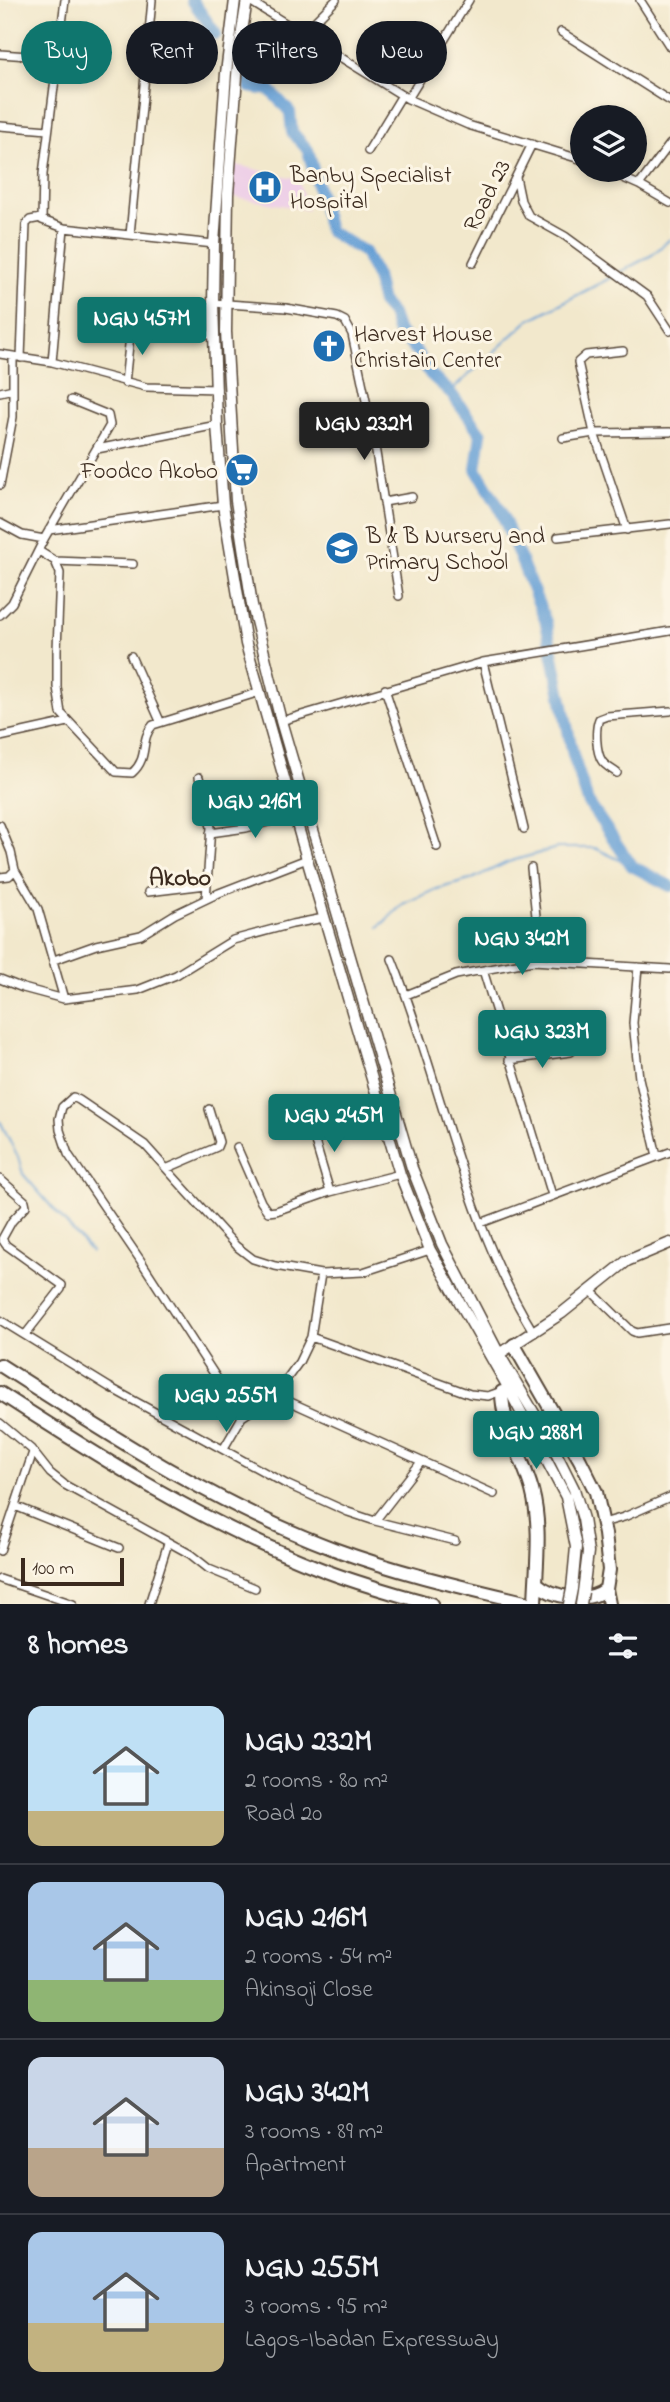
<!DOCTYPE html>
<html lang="en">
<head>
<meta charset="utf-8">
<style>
	:root { --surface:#171b24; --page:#20242c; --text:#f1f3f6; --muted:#9ea1a6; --line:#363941; --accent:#0f766e }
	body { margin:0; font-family:"Indie Flower",sans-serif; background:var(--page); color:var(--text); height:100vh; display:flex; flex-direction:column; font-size:26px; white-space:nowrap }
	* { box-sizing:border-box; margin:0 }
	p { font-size:23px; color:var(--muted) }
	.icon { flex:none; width:38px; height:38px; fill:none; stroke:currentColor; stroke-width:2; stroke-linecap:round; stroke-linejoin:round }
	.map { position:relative; height:1604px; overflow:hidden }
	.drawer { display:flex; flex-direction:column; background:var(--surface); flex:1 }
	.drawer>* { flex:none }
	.guide { position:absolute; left:21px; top:21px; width:628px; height:63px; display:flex; gap:14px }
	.fabs { position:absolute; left:570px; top:105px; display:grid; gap:14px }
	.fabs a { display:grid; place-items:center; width:77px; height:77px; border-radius:50%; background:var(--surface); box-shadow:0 4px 10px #0003; font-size:35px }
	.scale { position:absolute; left:21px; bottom:18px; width:103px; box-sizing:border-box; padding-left:7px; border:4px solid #3b2a1e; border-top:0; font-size:19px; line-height:24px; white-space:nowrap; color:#3b2a1e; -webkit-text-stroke:5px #fcf5e5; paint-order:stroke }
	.price { position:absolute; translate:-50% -60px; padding:0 16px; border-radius:7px; background:var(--accent); color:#fff; font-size:23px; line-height:46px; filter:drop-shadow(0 2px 4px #0008) }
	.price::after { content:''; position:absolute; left:50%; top:42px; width:21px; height:16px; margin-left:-10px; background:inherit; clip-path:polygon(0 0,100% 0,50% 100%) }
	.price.current { background:#222; color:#fff }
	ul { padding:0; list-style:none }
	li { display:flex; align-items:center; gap:21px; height:175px; padding:0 28px }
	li+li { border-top:2px solid var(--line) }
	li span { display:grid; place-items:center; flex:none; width:196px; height:140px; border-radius:14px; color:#555 }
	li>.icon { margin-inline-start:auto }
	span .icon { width:84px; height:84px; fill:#fffc; stroke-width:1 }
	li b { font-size:30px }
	h2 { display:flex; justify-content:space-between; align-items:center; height:84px; padding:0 28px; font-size:30px }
	.chip { padding:0 24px; border-radius:32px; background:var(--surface); box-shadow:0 4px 10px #0003; font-size:24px; line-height:63px }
	.chip.current { background:var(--accent); color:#fff }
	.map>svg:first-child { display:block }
	.built { fill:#eed0e7 }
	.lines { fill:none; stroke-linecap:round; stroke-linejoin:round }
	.stream { stroke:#659fd5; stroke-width:2 }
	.river { stroke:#659fd5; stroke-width:12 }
	.street-casing { stroke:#564638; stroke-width:10 }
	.secondary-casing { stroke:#564638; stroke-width:13 }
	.highway-casing { stroke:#564638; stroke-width:16 }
	.street { stroke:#fff; stroke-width:7 }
	.secondary { stroke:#fff; stroke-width:10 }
	.highway { stroke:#fff; stroke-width:12 }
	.secondary-bridge-casing { stroke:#564638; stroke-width:13; stroke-linecap:butt }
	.secondary-bridge { stroke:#fff; stroke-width:10 }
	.labels { text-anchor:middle; stroke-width:6; stroke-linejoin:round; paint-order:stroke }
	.poi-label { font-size:23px; fill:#3b2a1e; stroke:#fcf5e5; text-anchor:start }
	.street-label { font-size:23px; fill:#3b2a1e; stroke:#fcf5e5 }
	.neighbourhood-label { font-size:24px; font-weight:bold; fill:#3b2a1e; stroke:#fcf5e5 }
</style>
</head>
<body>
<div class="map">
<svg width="670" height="1604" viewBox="0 0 670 1604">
	<rect width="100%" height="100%" fill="#fcf5e5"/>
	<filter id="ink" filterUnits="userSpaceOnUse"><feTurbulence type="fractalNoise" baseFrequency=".0143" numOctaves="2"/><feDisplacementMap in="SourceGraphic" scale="14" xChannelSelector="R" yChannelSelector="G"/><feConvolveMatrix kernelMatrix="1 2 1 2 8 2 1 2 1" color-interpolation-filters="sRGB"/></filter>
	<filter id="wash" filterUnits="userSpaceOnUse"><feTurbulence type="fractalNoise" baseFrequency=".00686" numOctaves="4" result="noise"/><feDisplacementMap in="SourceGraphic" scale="28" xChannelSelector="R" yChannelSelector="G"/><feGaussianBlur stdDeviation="1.57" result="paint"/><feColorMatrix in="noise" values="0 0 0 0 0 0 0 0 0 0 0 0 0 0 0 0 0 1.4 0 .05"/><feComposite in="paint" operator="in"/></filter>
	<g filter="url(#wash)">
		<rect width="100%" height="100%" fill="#f2e8cc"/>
		<path class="built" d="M232 164 298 179 308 210 229 196Z"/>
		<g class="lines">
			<path class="stream" d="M618 273 652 255 670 239
				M450 392 529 320 614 276
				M379 927 403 904 437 889 470 880 508 862 557 848H595L632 866
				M0 1121 18 1157 23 1174 91 1252"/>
			<path class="river" d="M192 0 216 34
				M249 50 250 87 270 90 290 112 292 132 308 150 329 231 364 252 376 276 382 303 392 314 397 330 416 351 430 374 450 392 481 434 476 469 500 509 546 622 573 755 588 802 632 866 670 886"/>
		</g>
	</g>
	<g filter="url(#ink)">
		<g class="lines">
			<defs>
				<path id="street" d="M65 0 43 174 42 220 64 228 214 244
					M248 0 408 99 468 125 583 160
					M640 0 670 47
					M561 32 670 101
					M303 33 336 0
					M0 54 57 58
					M408 99 469 0
					M0 126 48 130
					M368 151 402 95
					M605 170 639 185 670 203
					M516 177 521 201 529 216 565 236 647 296 670 331
					M639 185 670 144
					M130 235 152 0
					M473 263 532 144
					M213 303 286 308 337 317 345 321 352 334 373 434 399 596
					M623 351 586 355 578 362 594 433 627 530
					M0 354 52 362 146 387 217 389
					M21 358 26 224 30 220 41 218
					M52 362 64 228
					M125 383 131 326 134 322 215 336
					M0 392 13 389
					M563 438 594 433 670 432
					M97 449 217 425
					M0 485 13 417V356
					M384 502 412 497
					M0 523 22 535 44 539
					M49 530 223 505
					M558 537 670 524
					M39 551 55 561 60 573 57 650V687L61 713 116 772 132 773C150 757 139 740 153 725L260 692
					M55 561 133 564
					M0 615 12 603 44 539 110 425 108 415 71 400
					M131 656 160 721
					M483 662 524 829
					M385 689 437 847
					M281 721 483 662 670 631
					M0 737 68 722
					M617 773C612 769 605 766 602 761 596 752 595 729 599 719L607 716 670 711
					M199 777 211 827 206 899
					M0 825 11 852 15 870 38 909 64 999
					M210 833 246 828 294 815
					M531 868 537 926 533 961
					M0 877 9 876 15 870
					M148 892 206 885
					M392 959C442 1083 463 1218 534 1333
					M54 960 96 945 141 935 175 914 219 893 307 859
					M638 967 633 1023 639 1078 657 1156
					M483 970 552 1195
					M0 979 23 988 64 999 138 990 176 975 233 940 292 924 324 918
					M406 995 456 975 533 961 670 969
					M509 1060 571 1052
					M310 1125 330 1192
					M237 1147 261 1202 268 1212 276 1211 330 1192 400 1174
					M168 1168 217 1147 219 1142 209 1109
					M0 1179 25 1201 26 1206 12 1221 2 1239 6 1245 62 1285 61 1289 25 1335
					M481 1223 670 1152
					M591 1291 632 1331 637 1333 670 1328
					M0 1320 109 1387 286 1484 348 1512 375 1521 455 1541
					M311 1337 470 1394 488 1396 502 1391
					M275 1395 494 1494
					M242 1417 139 1258 68 1154 60 1130 59 1119 62 1107 73 1097 79 1100 145 1145 236 1246 253 1259 275 1266 321 1274 363 1272 430 1250
					M0 1423 31 1449 50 1473 65 1485 190 1554 209 1569 255 1588
					M224 1448 242 1417 275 1395 299 1362 311 1337 321 1274
					M15 1506 119 1548
					M375 1521 421 1462
					M603 1523 624 1517 670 1497
					M0 1551 33 1452
					M0 1579 73 1604
					M149 1604 168 1543"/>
				<path id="secondary" d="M235 0 226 73 214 244 213 303 217 425 223 505 246 644 307 859 400 1174 430 1250 504 1380 566 1497 576 1547 572 1589
					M247 0 239 50 228 194 226 332 236 501 252 605 281 721 412 1168 442 1244 499 1354 547 1435 574 1489 583 1519 588 1552 583 1592
					M499 1354 562 1313 627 1261 670 1243"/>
				<path id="highway" d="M514 1345 580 1460 596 1492 605 1534 609 1570 606 1589 609 1604
					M0 1365C107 1433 214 1504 334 1549 399 1573 466 1588 533 1604
					M502 1392C502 1427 523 1457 532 1490 542 1527 536 1566 535 1604
					M0 1393C102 1459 205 1524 318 1568 355 1583 393 1593 431 1604
					M536 1583C553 1598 588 1604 606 1589"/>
			</defs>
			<use href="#street" class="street-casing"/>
			<use href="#secondary" class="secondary-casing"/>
			<use href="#highway" class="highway-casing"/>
			<use href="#street" class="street"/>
			<use href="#secondary" class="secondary"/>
			<use href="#highway" class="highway"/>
			<defs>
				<path id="secondary-bridge" d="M569 1604 572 1589
					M581 1604 583 1592"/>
			</defs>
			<use href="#secondary-bridge" class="secondary-bridge-casing"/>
			<use href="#secondary-bridge" class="secondary-bridge"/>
		</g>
	</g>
	<defs>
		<symbol id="hospital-disc" viewBox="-11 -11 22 22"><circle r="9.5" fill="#1f6fb2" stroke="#fcf5e5"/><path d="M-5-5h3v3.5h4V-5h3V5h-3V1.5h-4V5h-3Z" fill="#fff"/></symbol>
		<symbol id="church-disc" viewBox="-11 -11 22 22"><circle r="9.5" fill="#1f6fb2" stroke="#fcf5e5"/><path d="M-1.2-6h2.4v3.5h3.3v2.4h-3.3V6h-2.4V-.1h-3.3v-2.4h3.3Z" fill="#fff"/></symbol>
		<symbol id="supermarket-disc" viewBox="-11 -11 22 22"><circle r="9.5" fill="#1f6fb2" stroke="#fcf5e5"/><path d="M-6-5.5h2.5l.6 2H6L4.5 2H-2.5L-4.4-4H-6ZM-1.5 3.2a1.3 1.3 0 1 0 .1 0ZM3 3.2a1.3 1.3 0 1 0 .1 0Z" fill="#fff"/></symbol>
		<symbol id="school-disc" viewBox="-11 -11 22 22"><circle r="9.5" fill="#1f6fb2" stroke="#fcf5e5"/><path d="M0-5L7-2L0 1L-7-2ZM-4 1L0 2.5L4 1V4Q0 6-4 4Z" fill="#fff"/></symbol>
	</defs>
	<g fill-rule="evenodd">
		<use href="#hospital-disc" x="246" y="168" width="38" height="38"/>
		<use href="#church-disc" x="310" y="327" width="38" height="38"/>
		<use href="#supermarket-disc" x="223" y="451" width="38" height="38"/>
		<use href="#school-disc" x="323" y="529" width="38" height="38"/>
	</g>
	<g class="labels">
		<g class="poi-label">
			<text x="290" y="182">Banby Specialist<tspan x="290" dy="26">Hospital</tspan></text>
			<text x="354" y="341">Harvest House<tspan x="354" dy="26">Christain Center</tspan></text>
			<text x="218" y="478" text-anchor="end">Foodco Akobo</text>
			<text x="366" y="543">B &amp; B Nursery and<tspan x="366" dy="26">Primary School</tspan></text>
		</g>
		<g class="street-label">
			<text transform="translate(486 195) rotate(-63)" y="8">Road 23</text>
		</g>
		<g class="neighbourhood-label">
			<text x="180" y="885">Akobo</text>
		</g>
	</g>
</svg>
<div class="fabs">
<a><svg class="icon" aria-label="layers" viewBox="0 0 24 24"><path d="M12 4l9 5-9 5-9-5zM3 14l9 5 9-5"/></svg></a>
</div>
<div class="scale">100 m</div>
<b class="price" style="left:142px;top:357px">NGN 457M</b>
<b class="price current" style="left:364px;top:462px">NGN 232M</b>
<b class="price" style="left:255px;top:840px">NGN 216M</b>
<b class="price" style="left:522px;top:977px">NGN 342M</b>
<b class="price" style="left:542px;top:1070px">NGN 323M</b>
<b class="price" style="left:334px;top:1154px">NGN 245M</b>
<b class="price" style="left:226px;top:1434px">NGN 255M</b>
<b class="price" style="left:536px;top:1471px">NGN 288M</b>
<div class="guide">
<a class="chip current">Buy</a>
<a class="chip">Rent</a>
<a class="chip">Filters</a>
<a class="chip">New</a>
</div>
</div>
<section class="drawer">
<h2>8 homes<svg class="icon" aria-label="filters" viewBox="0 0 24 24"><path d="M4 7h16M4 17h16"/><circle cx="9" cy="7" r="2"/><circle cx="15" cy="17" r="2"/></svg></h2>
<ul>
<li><span style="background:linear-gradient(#bfe0f5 75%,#c2b280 0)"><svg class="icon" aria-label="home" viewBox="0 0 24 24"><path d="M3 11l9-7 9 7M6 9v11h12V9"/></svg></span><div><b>NGN 232M</b><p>2 rooms · 80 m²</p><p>Road 20</p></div></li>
<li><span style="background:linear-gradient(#a9c7e8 70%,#8fb573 0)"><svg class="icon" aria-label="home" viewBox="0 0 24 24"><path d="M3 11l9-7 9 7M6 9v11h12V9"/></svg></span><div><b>NGN 216M</b><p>2 rooms · 54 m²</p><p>Akinsoji Close</p></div></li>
<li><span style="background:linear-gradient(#c9d6e8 65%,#b9a48a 0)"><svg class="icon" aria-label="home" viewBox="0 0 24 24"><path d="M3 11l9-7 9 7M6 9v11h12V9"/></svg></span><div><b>NGN 342M</b><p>3 rooms · 89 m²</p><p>Apartment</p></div></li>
<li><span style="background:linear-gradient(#a9c7e8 65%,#c2b280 0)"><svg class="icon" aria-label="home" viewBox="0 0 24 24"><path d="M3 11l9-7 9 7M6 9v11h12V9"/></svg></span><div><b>NGN 255M</b><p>3 rooms · 95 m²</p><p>Lagos-Ibadan Expressway</p></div></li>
</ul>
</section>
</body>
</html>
